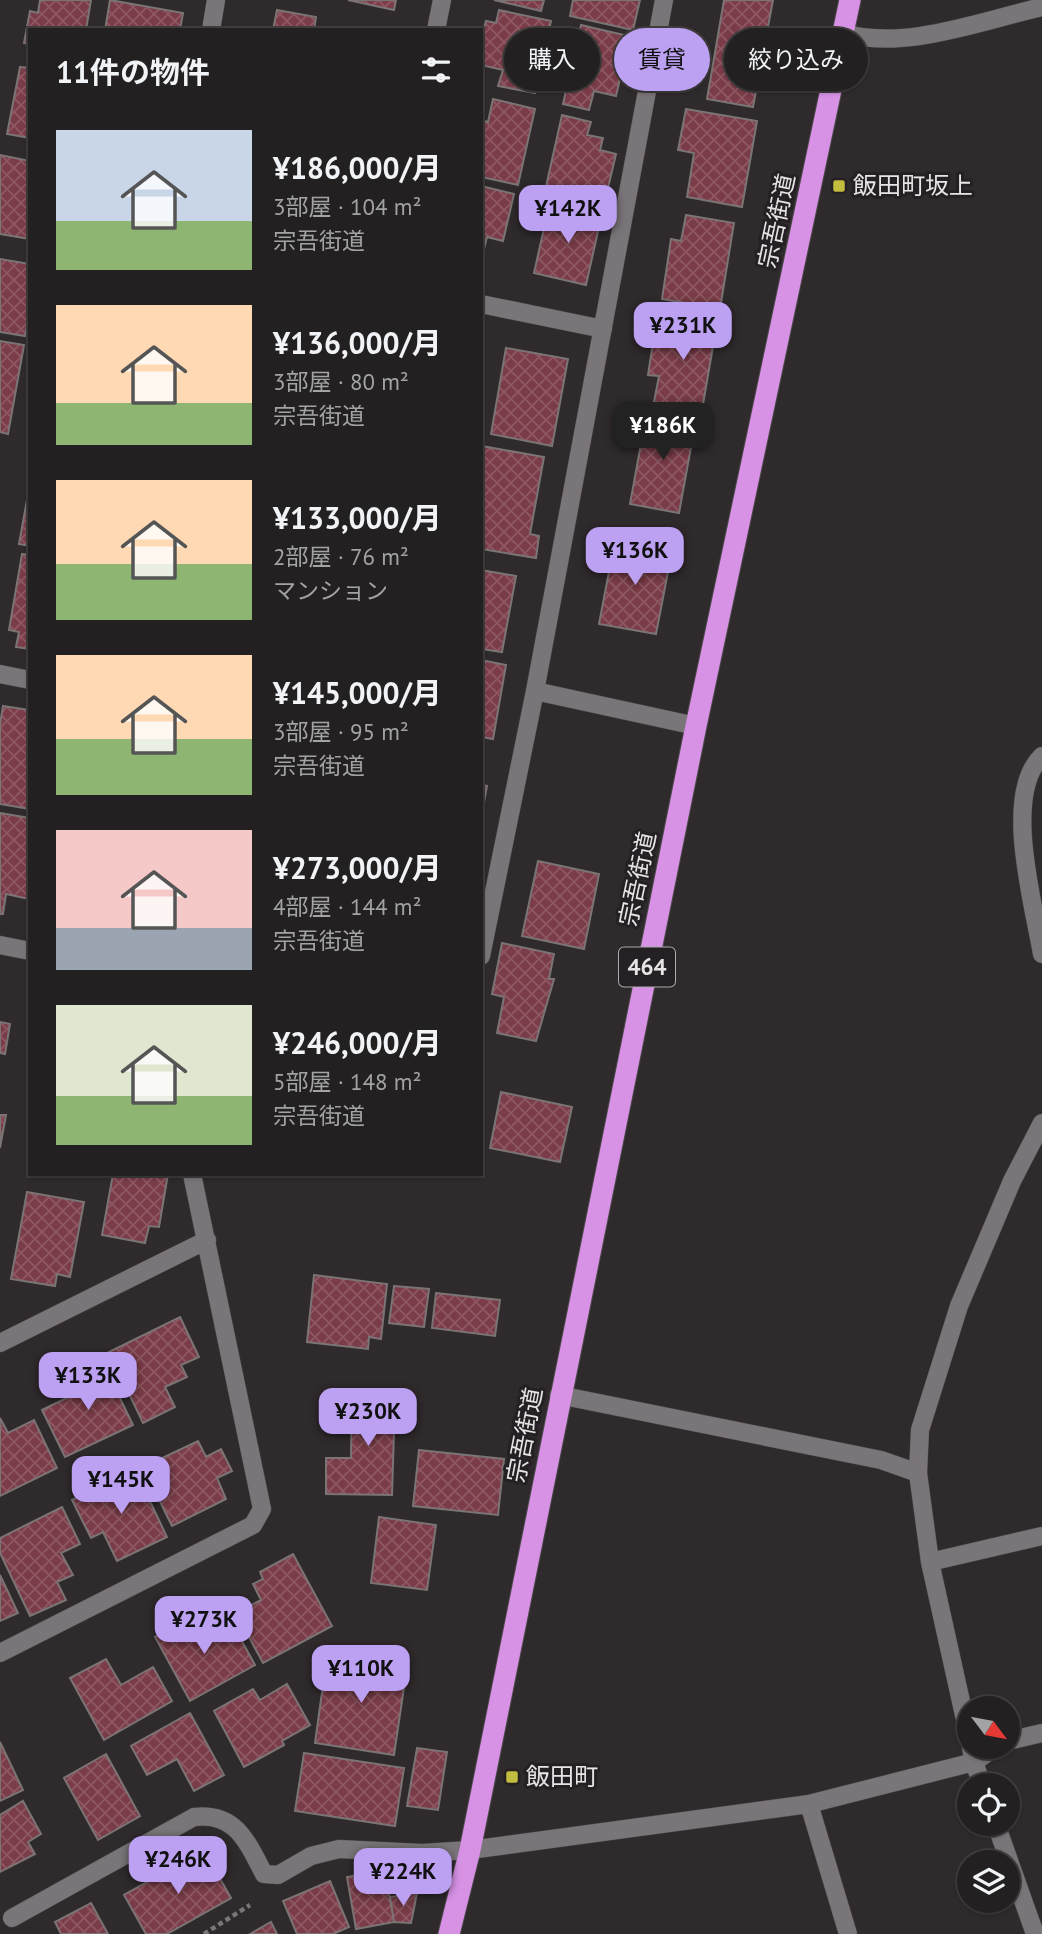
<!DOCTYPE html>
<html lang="ja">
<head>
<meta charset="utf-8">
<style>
	:root { --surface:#232021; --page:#2b282a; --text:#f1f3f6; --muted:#a3a3a5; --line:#403e3f; --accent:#bca0f2 }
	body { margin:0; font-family:"PT Sans","Noto Sans JP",sans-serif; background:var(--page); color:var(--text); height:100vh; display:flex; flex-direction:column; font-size:26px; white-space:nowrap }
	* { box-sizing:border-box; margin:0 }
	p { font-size:23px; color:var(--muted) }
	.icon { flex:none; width:38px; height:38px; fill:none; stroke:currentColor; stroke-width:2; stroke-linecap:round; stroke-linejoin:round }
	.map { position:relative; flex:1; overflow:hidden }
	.drawer { position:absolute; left:28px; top:28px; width:455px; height:1148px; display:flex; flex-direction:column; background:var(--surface); border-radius:0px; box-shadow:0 2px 5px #0004,0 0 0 2px var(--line) }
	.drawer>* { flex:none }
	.top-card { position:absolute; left:504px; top:28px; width:432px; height:63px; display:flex; gap:14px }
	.needle { width:46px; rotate:122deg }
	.tools { position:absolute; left:957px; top:1696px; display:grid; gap:14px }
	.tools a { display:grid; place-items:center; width:63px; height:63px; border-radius:50%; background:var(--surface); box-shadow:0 2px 5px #0004,0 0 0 2px var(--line); font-size:35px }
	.price { position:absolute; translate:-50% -60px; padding:0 16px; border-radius:14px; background:var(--accent); color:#111; font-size:23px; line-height:46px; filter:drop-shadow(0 2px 4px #0008) }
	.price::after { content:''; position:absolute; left:50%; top:42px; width:21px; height:16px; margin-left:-10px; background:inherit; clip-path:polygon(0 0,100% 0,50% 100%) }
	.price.current { background:#222; color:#fff }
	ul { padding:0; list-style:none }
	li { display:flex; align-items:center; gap:21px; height:175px; padding:0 28px }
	li span { display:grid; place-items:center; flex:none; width:196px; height:140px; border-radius:0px; color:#555 }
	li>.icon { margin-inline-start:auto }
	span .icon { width:84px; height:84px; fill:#fffc; stroke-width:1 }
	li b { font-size:30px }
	h2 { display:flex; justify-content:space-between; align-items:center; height:84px; padding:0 28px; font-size:30px }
	.chip { padding:0 24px; border-radius:32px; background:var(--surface); box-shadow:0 2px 5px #0004,0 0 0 2px var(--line); font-size:24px; line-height:63px }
	.chip.current { background:var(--accent); color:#111 }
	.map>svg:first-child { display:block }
	.building { fill:url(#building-cross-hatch); stroke:#7b7475; stroke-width:2 }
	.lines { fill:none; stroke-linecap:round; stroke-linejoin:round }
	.lane-casing { stroke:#4d494b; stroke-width:19 }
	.street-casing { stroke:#4d494b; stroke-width:19 }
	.highway-casing { stroke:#4d494b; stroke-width:23 }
	.path { stroke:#7a7678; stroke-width:4.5; stroke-dasharray:5 3.5; stroke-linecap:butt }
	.lane { stroke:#7a7578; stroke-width:18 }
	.street { stroke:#7a7578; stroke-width:18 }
	.highway { stroke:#d792e6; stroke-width:21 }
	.poi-dot { fill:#c3bd3f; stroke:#252023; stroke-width:2.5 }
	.labels { text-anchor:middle; stroke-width:6; stroke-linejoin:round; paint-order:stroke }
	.shield { fill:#252023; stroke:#ada9ac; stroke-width:2 }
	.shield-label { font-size:23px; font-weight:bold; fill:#e7e4e6 }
	.poi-label { font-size:24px; fill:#e7e4e6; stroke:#252023; text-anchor:start }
	.street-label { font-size:24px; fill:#e7e4e6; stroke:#252023 }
</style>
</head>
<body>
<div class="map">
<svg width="1042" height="1934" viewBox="0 0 1042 1934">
	<defs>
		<pattern id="building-cross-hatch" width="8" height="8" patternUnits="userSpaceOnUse" patternTransform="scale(1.75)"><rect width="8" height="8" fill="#7a3c48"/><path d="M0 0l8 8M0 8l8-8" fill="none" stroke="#8d5862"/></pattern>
	</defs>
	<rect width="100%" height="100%" fill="#2f2a2c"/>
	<path class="building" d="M40 0H91L86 30H30V44L24 43 30 11 38 13Z
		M110 0 183 13 180 30H105Z
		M348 0H396L394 10Z
		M494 0H544L541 11Z
		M573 0H640L633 30 570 16Z
		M724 0H773L753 107 707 99Z
		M277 10 316 17 314 30H273Z
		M499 10 551 21 535 93 498 86 503 70 481 65V39L486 21 496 23Z
		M581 25 637 38 631 68 623 66 616 96 594 91 589 110 563 104Z
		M20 67 30 68V138L7 134Z
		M493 99 535 109 518 185 481 177V120L488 122Z
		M686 109 757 121 742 207 687 197 694 153 678 150Z
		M562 115 591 122 587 135 603 138 600 150 616 154 604 205 545 191Z
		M0 155 30 161V239L0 234Z
		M481 186 514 194 503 241 487 237 481 261Z
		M549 206 601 218 586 285 534 273Z
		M686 215 734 223 720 309 662 299 671 239 681 241Z
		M0 259 30 264V309L25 336 0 332Z
		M669 315 717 323 702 410 654 402 659 376 648 375 653 343 664 345Z
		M0 341 24 345 8 434 0 432Z
		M506 348 568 359 552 446 491 434Z
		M647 411 696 420 679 513 630 504Z
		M482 446 544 457 530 534 539 536 536 558 481 549Z
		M30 483V546L19 544Z
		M615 540 672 551 656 634 599 624Z
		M22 554 30 555V649L16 647 19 632 9 630Z
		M481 570 516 576 502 652 481 649Z
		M481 660 506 665 493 739 481 737Z
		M3 706 30 710V809L0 804V724Z
		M481 784 487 786 481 819Z
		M0 813 30 818 29 899 6 894 3 914H0Z
		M538 861 599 874 584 949 522 936Z
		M502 943 554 954 549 979H554L536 1041 497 1033 504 997 492 994Z
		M0 1022 10 1024 5 1054 0 1053Z
		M501 1092 572 1107 560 1162 490 1148Z
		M0 1115H6L0 1148Z
		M113 1174H168L159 1227 149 1226 145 1243 102 1235Z
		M27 1192 84 1202 70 1277 57 1274 55 1286 11 1279Z
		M314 1275 387 1284 381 1339 369 1337 368 1349 307 1342Z
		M394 1286 429 1289 424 1327 389 1323Z
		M436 1293 500 1300 495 1336 432 1328Z
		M180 1317 199 1357 181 1365 187 1377 165 1387 175 1407 143 1423 109 1352Z
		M102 1361 133 1425 65 1457 42 1410 81 1391 74 1375Z
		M352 1394H402V1432H394L392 1495 326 1494V1458H351Z
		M0 1418 8 1433 34 1420 57 1468 0 1496Z
		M198 1441 206 1457 221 1449 232 1471 217 1478 226 1499 172 1526 143 1467Z
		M419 1450 504 1459 498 1515 413 1506Z
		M135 1470 167 1537 117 1561 103 1532 91 1538 72 1500Z
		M62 1507 80 1544 61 1553 73 1575 57 1582 66 1600 30 1616 0 1553V1538Z
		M379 1517 436 1525 427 1590 371 1583Z
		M293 1554 332 1626 263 1663 236 1613 261 1600 253 1584 263 1579 260 1572Z
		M0 1575 18 1613 0 1621Z
		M194 1615 207 1637 232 1623 255 1665 190 1701 155 1637Z
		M327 1656 407 1667 394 1755 315 1743Z
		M106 1659 121 1685 153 1667 172 1701 104 1740 70 1678Z
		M287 1684 310 1725 282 1741 284 1745 244 1767 214 1711 253 1689 260 1700Z
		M190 1713 224 1775 194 1791 177 1759 147 1775 131 1746Z
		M0 1742 23 1790 0 1801Z
		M417 1748 447 1752 438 1810 407 1806Z
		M304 1753 404 1768 395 1826 295 1811Z
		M106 1754 140 1816 98 1840 64 1778Z
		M23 1801 41 1834 28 1842 35 1854 0 1872V1815Z
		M204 1850 231 1898 167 1934H146L124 1895Z
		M385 1870 394 1922 356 1929 347 1877Z
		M330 1881 349 1927 333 1934H297L283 1901Z
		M417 1893 411 1923 394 1922 390 1897Z
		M91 1903 108 1934H61L55 1922Z
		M271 1922 277 1934H250Z"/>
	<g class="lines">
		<defs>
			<path id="lane" d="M1042 756C1002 794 1034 905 1042 954
				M930 1562 1042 1536
				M1008 1741 1042 1733
				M970 1742 930 1562 918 1473 920 1430 959 1306 1012 1181 1042 1123
				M971 1748 974 1762 997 1746"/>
			<path id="street" d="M211 30 216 0
				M436 30 442 0
				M843 33C904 51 981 21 1042 7
				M481 304 603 329
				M0 674 30 680
				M535 691 696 726
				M0 945 30 951
				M481 956 535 691 664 0
				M0 1343 207 1240
				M559 1395 881 1460 918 1473
				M0 1653 253 1525 262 1509 192 1174
				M809 1804 848 1934
				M996 1824 1035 1934
				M12 1918 194 1817C236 1812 247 1842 264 1874L278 1875 311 1856 339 1849 422 1853 470 1850 809 1804 974 1762 982 1785"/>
			<path id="highway" d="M449 1934 470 1850 696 726 850 0"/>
		</defs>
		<use href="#lane" class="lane-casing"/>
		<use href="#street" class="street-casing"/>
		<use href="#highway" class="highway-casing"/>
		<path class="path" d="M204 1934 250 1905"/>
		<use href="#lane" class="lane"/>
		<use href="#street" class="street"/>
		<use href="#highway" class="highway"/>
	</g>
	<g class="poi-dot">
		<rect x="832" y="179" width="14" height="14" rx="3.5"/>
		<rect x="505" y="1770" width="14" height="14" rx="3.5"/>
	</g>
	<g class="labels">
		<rect class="shield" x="619" y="947.5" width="56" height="39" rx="5"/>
		<g class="shield-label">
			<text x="647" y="975">464</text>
		</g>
		<g class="poi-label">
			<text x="853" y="194">飯田町坂上</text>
			<text x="526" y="1785">飯田町</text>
		</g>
		<g class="street-label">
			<text transform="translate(777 221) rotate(-78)" y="8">宗吾街道</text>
			<text transform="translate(638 879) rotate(-78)" y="8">宗吾街道</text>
			<text transform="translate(525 1435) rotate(-79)" y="8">宗吾街道</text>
		</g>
	</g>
</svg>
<div class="tools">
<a><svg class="needle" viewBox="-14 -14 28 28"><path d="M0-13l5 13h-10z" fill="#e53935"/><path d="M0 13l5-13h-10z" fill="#a3a3a5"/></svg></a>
<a><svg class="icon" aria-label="locate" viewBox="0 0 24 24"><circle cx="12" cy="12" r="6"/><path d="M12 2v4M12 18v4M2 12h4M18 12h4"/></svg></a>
<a><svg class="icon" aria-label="layers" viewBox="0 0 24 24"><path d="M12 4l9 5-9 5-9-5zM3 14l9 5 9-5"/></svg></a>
</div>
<b class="price" style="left:568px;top:245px">¥142K</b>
<b class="price" style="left:683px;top:362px">¥231K</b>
<b class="price current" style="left:663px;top:462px">¥186K</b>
<b class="price" style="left:635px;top:587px">¥136K</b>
<b class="price" style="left:88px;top:1412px">¥133K</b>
<b class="price" style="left:368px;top:1448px">¥230K</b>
<b class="price" style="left:121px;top:1516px">¥145K</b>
<b class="price" style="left:204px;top:1656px">¥273K</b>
<b class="price" style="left:361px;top:1705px">¥110K</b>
<b class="price" style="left:178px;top:1896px">¥246K</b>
<b class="price" style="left:403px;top:1908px">¥224K</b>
<div class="top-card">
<a class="chip">購入</a>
<a class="chip current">賃貸</a>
<a class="chip">絞り込み</a>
</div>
<section class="drawer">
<h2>11件の物件<svg class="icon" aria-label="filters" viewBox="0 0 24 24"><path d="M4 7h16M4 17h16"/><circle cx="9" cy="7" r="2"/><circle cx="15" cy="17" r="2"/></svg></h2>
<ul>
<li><span style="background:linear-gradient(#c9d6e8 65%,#8fb573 0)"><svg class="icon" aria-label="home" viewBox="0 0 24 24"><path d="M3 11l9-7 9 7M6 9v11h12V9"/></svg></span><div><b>¥186,000/月</b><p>3部屋 · 104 m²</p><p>宗吾街道</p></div></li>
<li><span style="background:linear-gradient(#ffd9b3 70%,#8fb573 0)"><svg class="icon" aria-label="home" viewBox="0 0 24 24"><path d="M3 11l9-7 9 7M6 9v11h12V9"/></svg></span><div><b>¥136,000/月</b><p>3部屋 · 80 m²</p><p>宗吾街道</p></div></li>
<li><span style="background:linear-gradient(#ffd9b3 60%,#8fb573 0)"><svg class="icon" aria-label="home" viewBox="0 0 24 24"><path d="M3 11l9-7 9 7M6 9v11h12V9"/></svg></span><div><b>¥133,000/月</b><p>2部屋 · 76 m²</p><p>マンション</p></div></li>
<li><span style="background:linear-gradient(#ffd9b3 60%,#8fb573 0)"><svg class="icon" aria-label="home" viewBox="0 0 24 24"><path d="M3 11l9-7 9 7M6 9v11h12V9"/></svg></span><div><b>¥145,000/月</b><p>3部屋 · 95 m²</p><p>宗吾街道</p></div></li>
<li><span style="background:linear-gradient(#f6c9c9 70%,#9aa5b1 0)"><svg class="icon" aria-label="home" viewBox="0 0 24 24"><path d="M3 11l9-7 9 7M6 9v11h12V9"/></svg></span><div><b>¥273,000/月</b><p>4部屋 · 144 m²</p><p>宗吾街道</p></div></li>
<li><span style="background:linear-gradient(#dfe7d0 65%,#8fb573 0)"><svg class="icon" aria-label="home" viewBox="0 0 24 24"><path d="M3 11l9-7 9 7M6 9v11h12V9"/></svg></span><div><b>¥246,000/月</b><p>5部屋 · 148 m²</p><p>宗吾街道</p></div></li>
</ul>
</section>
</div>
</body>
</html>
